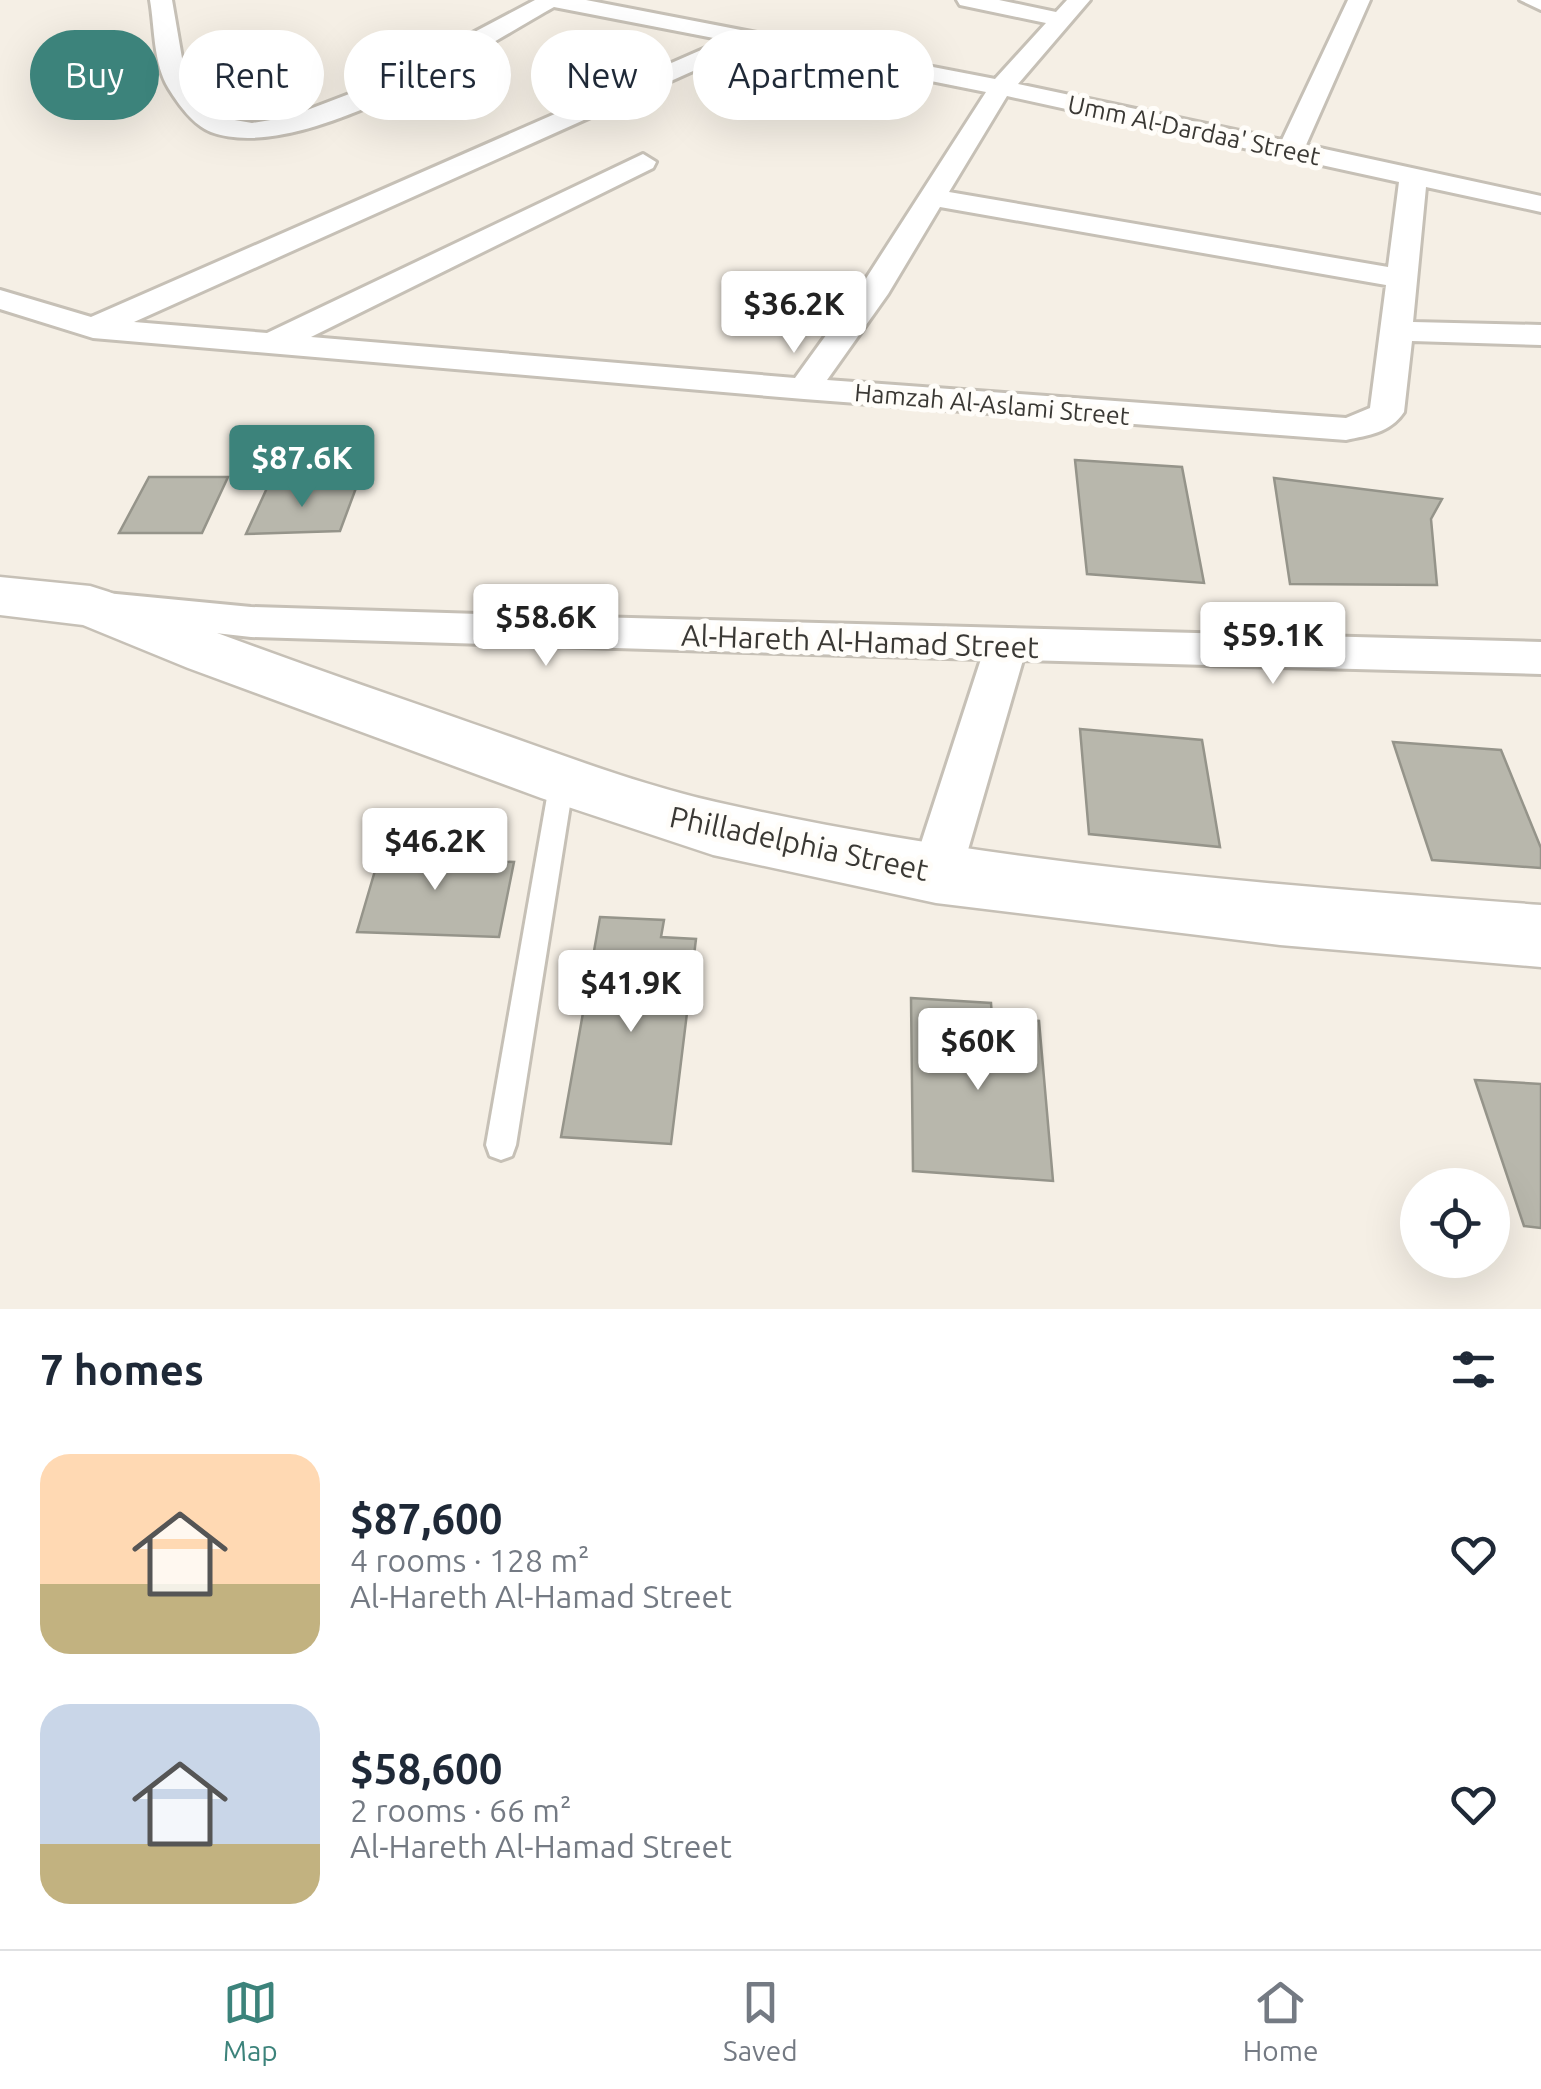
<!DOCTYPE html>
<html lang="en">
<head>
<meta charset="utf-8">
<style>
	:root { --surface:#fff; --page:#f2f2f3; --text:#1f2937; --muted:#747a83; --line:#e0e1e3; --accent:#3c837b }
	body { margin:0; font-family:Ubuntu,sans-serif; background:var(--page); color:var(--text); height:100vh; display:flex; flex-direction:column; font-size:38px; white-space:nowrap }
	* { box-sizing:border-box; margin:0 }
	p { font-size:32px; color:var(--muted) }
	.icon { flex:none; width:55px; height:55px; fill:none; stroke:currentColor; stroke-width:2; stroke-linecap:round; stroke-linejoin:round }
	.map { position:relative; height:1309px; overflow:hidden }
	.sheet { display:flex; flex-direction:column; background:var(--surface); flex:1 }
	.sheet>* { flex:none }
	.top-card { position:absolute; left:30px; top:30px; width:1000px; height:90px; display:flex; gap:20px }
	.buttons { position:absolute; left:1400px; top:1168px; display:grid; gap:20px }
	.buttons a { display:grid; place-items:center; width:110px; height:110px; border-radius:50%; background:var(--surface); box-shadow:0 10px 40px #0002; font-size:50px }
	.price { position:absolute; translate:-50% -85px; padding:0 22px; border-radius:10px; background:#fff; color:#222; font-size:32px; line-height:65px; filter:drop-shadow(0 2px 5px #0008) }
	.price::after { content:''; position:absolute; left:50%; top:60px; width:30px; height:22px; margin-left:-15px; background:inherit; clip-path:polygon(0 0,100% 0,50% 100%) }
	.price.active { background:var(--accent); color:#fff }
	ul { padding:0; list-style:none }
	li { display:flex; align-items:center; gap:30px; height:250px; padding:0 40px }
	li span { display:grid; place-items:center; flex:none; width:280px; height:200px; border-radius:30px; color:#555 }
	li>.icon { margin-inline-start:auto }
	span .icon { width:120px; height:120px; fill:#fffc; stroke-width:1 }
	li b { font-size:42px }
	h2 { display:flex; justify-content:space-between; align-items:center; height:120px; padding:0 40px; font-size:42px }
	.chip { padding:0 35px; border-radius:45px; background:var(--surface); box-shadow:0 10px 40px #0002; font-size:35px; line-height:90px }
	.chip.active { background:var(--accent); color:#fff }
	.tabs { display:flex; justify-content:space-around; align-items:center; height:140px; border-top:2px solid var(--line); background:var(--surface); font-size:28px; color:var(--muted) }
	.tabs a { display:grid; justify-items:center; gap:5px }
	.tabs .active { color:var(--accent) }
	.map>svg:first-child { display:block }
	.building { fill:#b8b7ac; stroke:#95948a; stroke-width:2.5 }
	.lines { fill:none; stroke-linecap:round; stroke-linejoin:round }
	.lane-casing { stroke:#c6c0b6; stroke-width:6 }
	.street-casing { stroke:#c6c0b6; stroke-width:6 }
	.secondary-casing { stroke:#c6c0b6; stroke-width:5 }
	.lane { fill:#fff; fill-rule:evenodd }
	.street { fill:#fff; fill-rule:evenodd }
	.secondary { fill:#fff; fill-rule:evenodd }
	.labels { text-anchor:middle; stroke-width:10; stroke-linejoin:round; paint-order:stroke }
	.far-street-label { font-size:25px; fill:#3a3834; stroke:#fffdf9 }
	.street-label { font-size:30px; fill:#3a3834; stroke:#fffdf9 }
</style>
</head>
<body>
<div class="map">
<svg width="1541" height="1309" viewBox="0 0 1541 1309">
	<rect width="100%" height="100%" fill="#f5efe5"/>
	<path class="building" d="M1075 460 1182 467 1204 583 1087 574Z
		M149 477H228L202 533H119Z
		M1274 478 1442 499 1431 519 1437 585 1290 584Z
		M267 488H356L340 531 246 534Z
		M1080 729 1202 740 1220 847 1089 834Z
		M1393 742 1501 750 1541 848V868L1432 860Z
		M384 840 451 842 447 860 514 862 499 937 357 932Z
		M600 917 664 920 661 937 696 939 671 1144 561 1137Z
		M911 998 991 1003 992 1017 1039 1021 1053 1181 913 1171Z
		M1475 1080 1541 1084V1228L1524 1226Z"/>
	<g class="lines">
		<defs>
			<path id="lane" d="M562 770 571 773 574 780 516 1145 512 1156 501 1160 490 1156 486 1145 550 780 553 773Z"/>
			<path id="street" d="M150 0H172L183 64 193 88 223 118 252 123 289 117 378 83 535 0H586L995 79 1046 23 960 5 957 0H999L1056 12 1067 0H1090L1018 84 1282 140 1348 0H1370L1306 145 1541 196V212L1426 187 1413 322 1541 325V345L1412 341 1404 412C1390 433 1369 435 1346 440L804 399 93 338 0 309V290L91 317 724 40 554 7C476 51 301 165 211 132 193 125 179 105 169 89 153 63 155 29 150 0ZM751 45 986 92 858 291 795 378 311 337 653 168 656 162 643 154 267 333 134 322ZM1007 96 1399 182 1388 267 949 192ZM940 207 1386 285 1370 408 1346 418 827 380 888 294Z
				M1520 0H1541V10Z
				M106 593 251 607 479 614 1541 642V674L1023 660 961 874 953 890 936 896 919 890 911 874 981 659 251 637 91 619 85 608 91 597Z"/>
			<path id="secondary" d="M0 577 90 586 109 592C229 639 350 681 471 723 552 751 633 783 716 802 987 864 1265 884 1541 905V967L1280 945 936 903 713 855 541 798 188 668 83 625 0 615Z"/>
		</defs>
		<use href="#lane" class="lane-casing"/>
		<use href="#street" class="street-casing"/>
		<use href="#secondary" class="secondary-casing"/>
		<use href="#lane" class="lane"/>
		<use href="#street" class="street"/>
		<use href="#secondary" class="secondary"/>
	</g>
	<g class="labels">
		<g class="far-street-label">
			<text transform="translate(1194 130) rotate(12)" y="9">Umm Al-Dardaa' Street</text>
			<text transform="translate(992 404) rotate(5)" y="9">Hamzah Al-Aslami Street</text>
		</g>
		<g class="street-label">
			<text transform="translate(860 642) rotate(2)" y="10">Al-Hareth Al-Hamad Street</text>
			<text transform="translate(799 844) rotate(12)" y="10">Philladelphia Street</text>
		</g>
	</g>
</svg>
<div class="buttons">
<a><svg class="icon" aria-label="locate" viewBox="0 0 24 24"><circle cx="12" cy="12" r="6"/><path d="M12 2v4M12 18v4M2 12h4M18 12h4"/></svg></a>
</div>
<b class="price" style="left:794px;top:356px">$36.2K</b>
<b class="price active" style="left:302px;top:510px">$87.6K</b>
<b class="price" style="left:546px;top:669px">$58.6K</b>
<b class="price" style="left:1273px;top:687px">$59.1K</b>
<b class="price" style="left:435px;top:893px">$46.2K</b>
<b class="price" style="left:631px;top:1035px">$41.9K</b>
<b class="price" style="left:978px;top:1093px">$60K</b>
<div class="top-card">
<a class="chip active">Buy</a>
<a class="chip">Rent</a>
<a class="chip">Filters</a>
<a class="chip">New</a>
<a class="chip">Apartment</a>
</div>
</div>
<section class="sheet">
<h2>7 homes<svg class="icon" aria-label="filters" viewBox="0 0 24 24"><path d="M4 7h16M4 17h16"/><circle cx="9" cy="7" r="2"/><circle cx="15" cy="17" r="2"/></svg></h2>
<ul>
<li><span style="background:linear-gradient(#ffd9b3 65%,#c2b280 0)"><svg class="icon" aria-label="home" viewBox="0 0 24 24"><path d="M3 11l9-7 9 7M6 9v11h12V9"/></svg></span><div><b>$87,600</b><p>4 rooms · 128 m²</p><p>Al-Hareth Al-Hamad Street</p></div><svg class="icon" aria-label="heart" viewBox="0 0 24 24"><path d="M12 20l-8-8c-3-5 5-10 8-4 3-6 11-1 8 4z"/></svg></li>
<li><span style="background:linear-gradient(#c9d6e8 70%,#c2b280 0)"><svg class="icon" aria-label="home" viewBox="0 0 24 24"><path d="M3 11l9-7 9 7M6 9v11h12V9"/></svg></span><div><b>$58,600</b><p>2 rooms · 66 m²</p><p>Al-Hareth Al-Hamad Street</p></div><svg class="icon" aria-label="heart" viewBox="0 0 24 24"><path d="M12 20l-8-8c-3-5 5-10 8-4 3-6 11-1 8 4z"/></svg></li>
</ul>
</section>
<nav class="tabs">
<a class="active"><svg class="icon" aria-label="map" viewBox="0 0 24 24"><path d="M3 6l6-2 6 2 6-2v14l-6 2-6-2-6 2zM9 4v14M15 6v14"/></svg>Map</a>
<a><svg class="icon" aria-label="saved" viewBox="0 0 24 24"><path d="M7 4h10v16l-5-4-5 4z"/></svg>Saved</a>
<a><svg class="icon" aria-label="home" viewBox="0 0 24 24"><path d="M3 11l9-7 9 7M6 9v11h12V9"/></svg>Home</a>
</nav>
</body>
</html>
